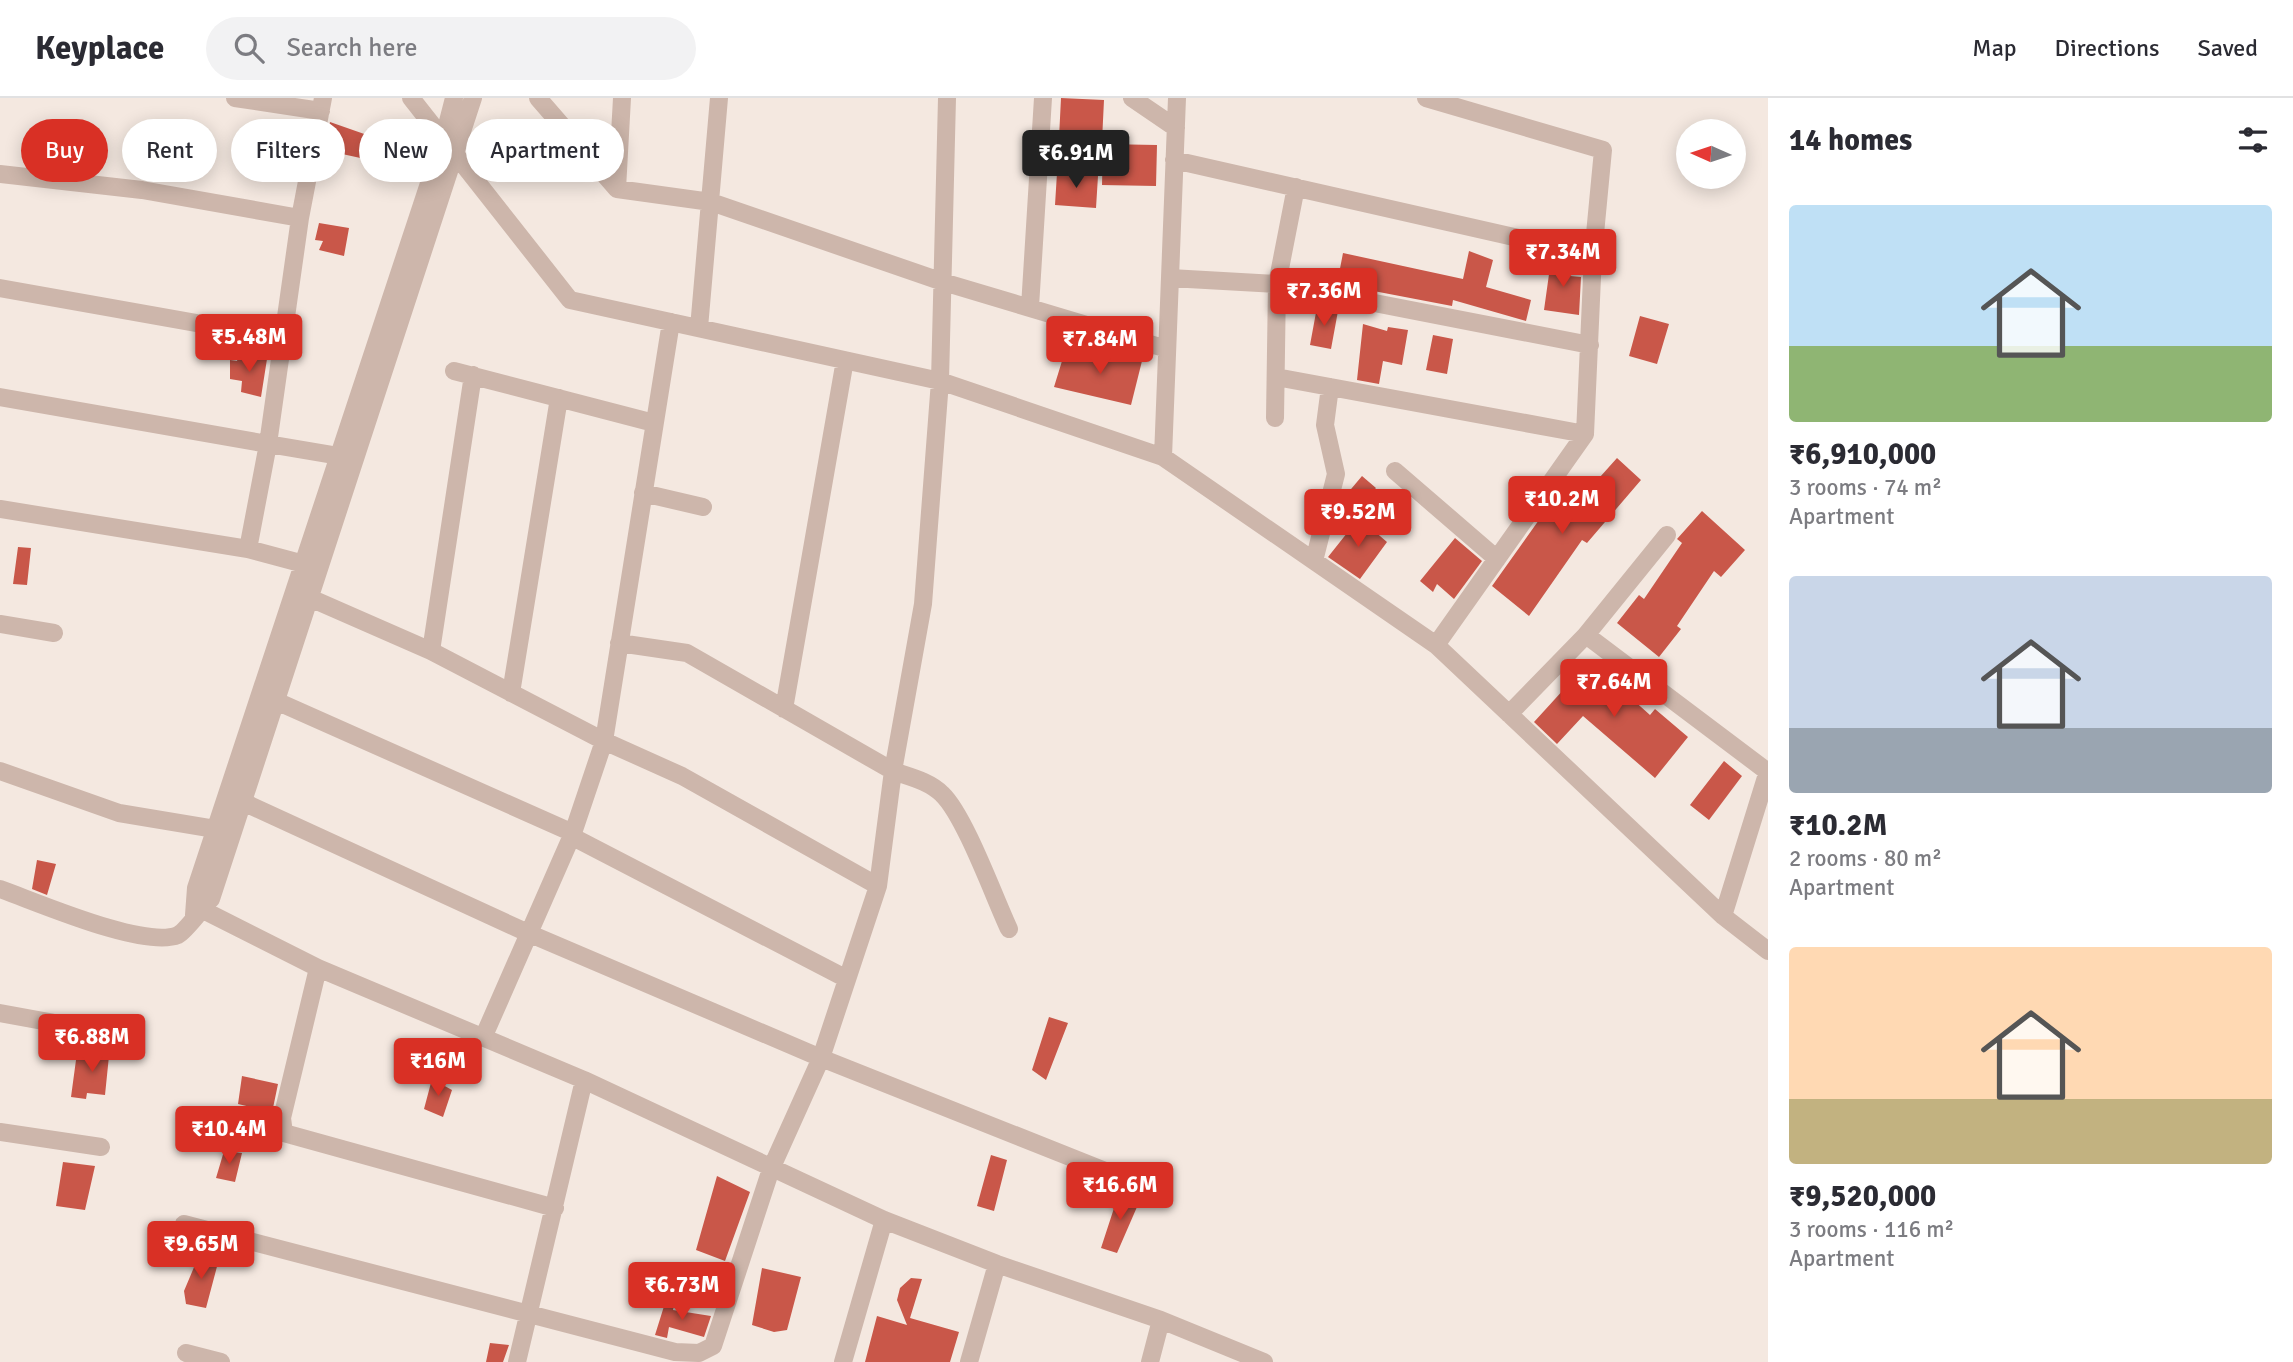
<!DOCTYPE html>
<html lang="en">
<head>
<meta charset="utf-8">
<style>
	:root { --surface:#fff; --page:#f2f2f3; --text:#2b2b33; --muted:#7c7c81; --line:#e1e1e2; --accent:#d93025 }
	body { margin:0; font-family:Signika,sans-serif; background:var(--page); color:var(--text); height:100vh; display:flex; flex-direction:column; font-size:26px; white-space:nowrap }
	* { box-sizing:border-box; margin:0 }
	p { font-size:23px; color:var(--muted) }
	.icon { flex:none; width:38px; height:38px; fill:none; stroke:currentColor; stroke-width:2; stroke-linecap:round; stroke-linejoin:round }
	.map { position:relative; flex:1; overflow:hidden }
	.details { display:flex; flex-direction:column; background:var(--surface); width:525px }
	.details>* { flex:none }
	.hud { position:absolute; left:21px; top:21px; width:665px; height:63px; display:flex; gap:14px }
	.needle { width:46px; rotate:273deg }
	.tools { position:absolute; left:1676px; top:21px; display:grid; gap:14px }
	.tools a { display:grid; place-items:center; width:70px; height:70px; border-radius:50%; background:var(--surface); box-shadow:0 4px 18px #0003; font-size:35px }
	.price { position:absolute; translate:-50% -60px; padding:0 16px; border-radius:7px; background:var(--accent); color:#fff; font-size:23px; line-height:46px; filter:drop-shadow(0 2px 4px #0008) }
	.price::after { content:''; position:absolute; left:50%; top:42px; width:21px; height:16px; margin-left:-10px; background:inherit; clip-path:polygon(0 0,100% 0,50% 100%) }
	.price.active { background:#222; color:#fff }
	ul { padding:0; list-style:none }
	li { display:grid; align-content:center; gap:14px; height:371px; padding:0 21px }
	li span { display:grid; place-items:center; height:217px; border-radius:7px; color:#555 }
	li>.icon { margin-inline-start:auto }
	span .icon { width:126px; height:126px; fill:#fffc; stroke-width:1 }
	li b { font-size:30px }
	h2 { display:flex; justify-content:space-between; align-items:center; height:84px; padding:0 21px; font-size:30px }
	.pill { padding:0 24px; border-radius:32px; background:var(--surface); box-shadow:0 4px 18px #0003; font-size:24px; line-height:63px }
	.pill.active { background:var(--accent); color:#fff }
	header { display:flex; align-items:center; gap:42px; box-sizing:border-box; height:98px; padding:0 35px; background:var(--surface); border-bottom:2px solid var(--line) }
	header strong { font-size:33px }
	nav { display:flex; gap:38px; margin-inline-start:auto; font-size:24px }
	.search { width:490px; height:63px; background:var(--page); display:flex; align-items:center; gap:18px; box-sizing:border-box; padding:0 24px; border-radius:38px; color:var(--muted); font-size:26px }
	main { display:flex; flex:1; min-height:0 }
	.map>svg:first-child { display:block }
	.building { fill:#c95749 }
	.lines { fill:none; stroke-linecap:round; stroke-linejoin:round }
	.minor { stroke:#cdb6ab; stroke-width:18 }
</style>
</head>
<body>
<header>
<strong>Keyplace</strong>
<div class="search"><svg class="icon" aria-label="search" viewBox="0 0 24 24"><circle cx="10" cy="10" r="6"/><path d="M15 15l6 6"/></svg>Search here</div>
<nav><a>Map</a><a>Directions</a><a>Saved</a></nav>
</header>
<main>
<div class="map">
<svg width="1768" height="1264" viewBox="0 0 1768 1264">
	<rect width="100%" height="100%" fill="#f4e8e0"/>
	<path class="building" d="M1061 0 1104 2 1102 43 1059 40Z
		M330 24 370 38 365 61 333 54 335 38 328 34Z
		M1103 46 1157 47 1156 88 1102 87Z
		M1057 75 1098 78 1096 110 1055 107Z
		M319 125 349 130 344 158 319 152 323 143 315 142Z
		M1469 153 1493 162 1486 189 1531 202 1526 223 1453 202 1452 208 1337 186 1343 155 1463 181Z
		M1551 162 1572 165 1570 178 1581 179 1579 217 1544 212Z
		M1317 209 1338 213 1331 251 1310 247Z
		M1640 218 1669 226 1657 266 1629 258Z
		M1363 226 1387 233 1388 229 1408 232 1402 267 1383 263 1379 286 1357 282Z
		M1433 237 1453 241 1447 276 1426 272Z
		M1066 250 1101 261 1103 253 1142 263 1131 307 1054 289Z
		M239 256 267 261 261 299 241 294 242 283 230 281V262L237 263Z
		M1617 360 1641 382 1587 445 1582 442 1529 518 1492 488 1566 384 1583 398Z
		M1362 378 1376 390 1351 419 1339 409 1341 403Z
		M1702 413 1745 452 1721 479 1714 473 1677 528 1681 531 1659 559 1617 525 1639 497 1644 501 1682 445 1677 441Z
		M1359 420 1387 444 1360 481 1328 459Z
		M1455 440 1482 463 1454 501 1437 486 1433 494 1420 483Z
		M18 449 31 450 27 487 13 486Z
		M1600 562 1629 583 1622 592 1650 617 1655 611 1688 639 1655 680 1583 618 1557 646 1534 624 1565 590 1572 597Z
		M1724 663 1742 678 1709 722 1690 707Z
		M37 762 56 766 47 797 32 791Z
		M1049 919 1068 925 1046 982 1032 972Z
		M94 948H110L105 997 87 995 86 1001 71 999 76 962H92Z
		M242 978 278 986 273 1010 264 1012 238 1006Z
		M432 981 452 992 443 1019 424 1011Z
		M224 1053 242 1055 235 1084 216 1080Z
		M991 1057 1007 1062 994 1113 977 1108Z
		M63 1064 95 1068 85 1112 56 1108Z
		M717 1078 750 1094 725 1163 696 1152Z
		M1123 1095 1140 1102 1117 1155 1101 1150 1116 1104Z
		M200 1155 219 1161 206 1210 186 1206 184 1193Z
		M762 1170 801 1179 787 1232 774 1234 752 1227Z
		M911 1180 922 1181 910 1220 959 1234 950 1264H865L877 1218 907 1227 897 1202 900 1190Z
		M665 1205 674 1207 673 1212 711 1218 704 1239 669 1229 667 1240 655 1237Z
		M490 1245 509 1247 503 1264H486Z"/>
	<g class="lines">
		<path class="minor" d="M235 0 321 13
			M411 0 570 202 940 283 1163 359 1436 547 1723 818 1768 853
			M538 0 617 91
			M622 0 617 91 711 104 943 184 1167 251
			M1132 0 1176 30
			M1426 0 1603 52 1593 157 1585 336 1436 547
			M1174 62 1593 157
			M0 76 142 92 300 120
			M1170 180 1277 186 1590 247
			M0 190 281 240
			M1030 209 1043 0
			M699 230 719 0
			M454 273 654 325
			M1276 279 1585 336
			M0 299 268 346 300 120 323 0
			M1275 320 1277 186 1296 89
			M1163 359 1177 0
			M1395 373 1497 461
			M643 395 703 409
			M0 411 248 451 268 346 339 358
			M248 451 304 466
			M1314 463 1336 376 1325 327 1330 289
			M310 500 431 553 604 643 682 678 878 788
			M0 526 54 535
			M1586 537 1667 437
			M619 545 687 555 893 673C910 679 929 683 942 696 965 718 994 799 1009 831
			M431 553 473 277
			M511 595 559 300
			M276 603 573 735
			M784 611 845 262
			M1509 616 1586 537 1768 674
			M0 673 119 715 215 731
			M243 704 528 835 821 960 1163 1096
			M571 738 847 881
			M0 791C37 804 144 851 178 837 186 833 202 810 211 801L473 0
			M201 811 318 870 584 982 884 1122 997 1166 1161 1222 1264 1264
			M194 817 196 790 443 43 454 0
			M1723 818 1768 673
			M318 870 282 1020 284 1035 555 1110
			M0 915 125 938
			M483 940 573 735 604 643 671 224
			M0 1034 101 1049
			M184 1126 675 1254 699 1255 713 1248 771 1071 821 960 878 788 893 673 923 506 940 283 947 0
			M186 1255 221 1264
			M517 1264 584 982
			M843 1264 884 1122
			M969 1264 997 1166
			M1150 1264 1161 1222"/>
	</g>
</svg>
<div class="tools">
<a><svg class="needle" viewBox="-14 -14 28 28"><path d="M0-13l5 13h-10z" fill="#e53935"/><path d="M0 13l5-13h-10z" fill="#7c7c81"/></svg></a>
</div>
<b class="price active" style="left:1076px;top:92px">₹6.91M</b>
<b class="price" style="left:1563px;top:191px">₹7.34M</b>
<b class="price" style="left:1324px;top:230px">₹7.36M</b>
<b class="price" style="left:249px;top:276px">₹5.48M</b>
<b class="price" style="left:1100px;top:278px">₹7.84M</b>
<b class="price" style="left:1562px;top:438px">₹10.2M</b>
<b class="price" style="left:1358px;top:451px">₹9.52M</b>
<b class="price" style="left:1614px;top:621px">₹7.64M</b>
<b class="price" style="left:92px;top:976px">₹6.88M</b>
<b class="price" style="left:438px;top:1000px">₹16M</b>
<b class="price" style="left:229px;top:1068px">₹10.4M</b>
<b class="price" style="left:1120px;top:1124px">₹16.6M</b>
<b class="price" style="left:201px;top:1183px">₹9.65M</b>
<b class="price" style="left:682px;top:1224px">₹6.73M</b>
<div class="hud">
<a class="pill active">Buy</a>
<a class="pill">Rent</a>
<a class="pill">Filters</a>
<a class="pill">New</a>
<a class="pill">Apartment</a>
</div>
</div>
<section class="details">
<h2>14 homes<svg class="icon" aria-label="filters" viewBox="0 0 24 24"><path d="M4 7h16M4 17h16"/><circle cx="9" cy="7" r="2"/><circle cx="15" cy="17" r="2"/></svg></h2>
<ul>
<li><span style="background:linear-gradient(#bfe0f5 65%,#8fb573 0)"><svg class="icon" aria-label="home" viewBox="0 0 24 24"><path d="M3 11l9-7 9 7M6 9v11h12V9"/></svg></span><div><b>₹6,910,000</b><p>3 rooms · 74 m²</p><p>Apartment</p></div></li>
<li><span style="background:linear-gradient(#c9d6e8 70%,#9aa5b1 0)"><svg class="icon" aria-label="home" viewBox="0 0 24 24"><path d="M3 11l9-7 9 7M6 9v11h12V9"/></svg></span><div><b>₹10.2M</b><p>2 rooms · 80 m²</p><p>Apartment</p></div></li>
<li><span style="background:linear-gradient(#ffd9b3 70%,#c2b280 0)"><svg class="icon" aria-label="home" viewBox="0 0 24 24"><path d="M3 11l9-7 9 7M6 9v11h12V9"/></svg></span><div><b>₹9,520,000</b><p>3 rooms · 116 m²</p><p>Apartment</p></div></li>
</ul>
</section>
</main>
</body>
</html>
